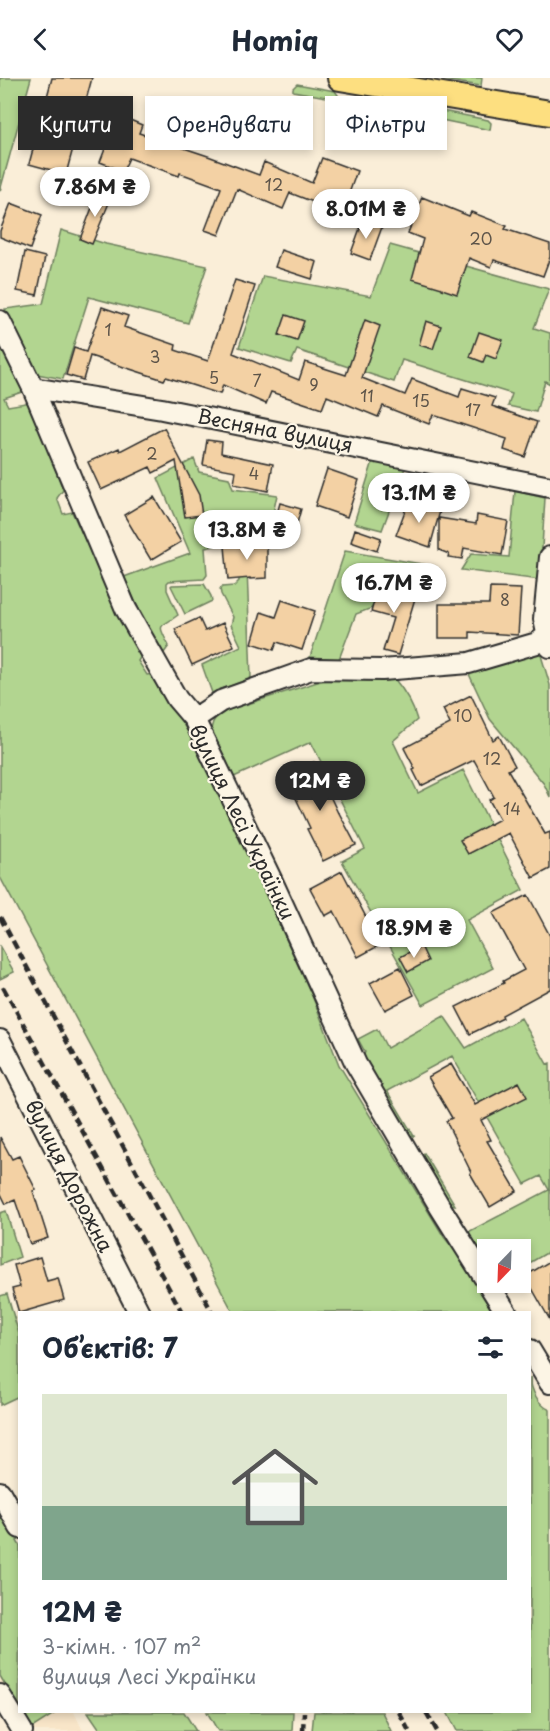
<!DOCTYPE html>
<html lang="uk">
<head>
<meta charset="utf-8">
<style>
	:root { --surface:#fff; --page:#f6f6f7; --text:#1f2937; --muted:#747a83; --accent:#2b2b2b }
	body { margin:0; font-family:"Playpen Sans",sans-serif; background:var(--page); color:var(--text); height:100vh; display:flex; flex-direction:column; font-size:22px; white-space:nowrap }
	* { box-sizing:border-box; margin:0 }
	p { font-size:20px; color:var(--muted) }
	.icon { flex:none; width:33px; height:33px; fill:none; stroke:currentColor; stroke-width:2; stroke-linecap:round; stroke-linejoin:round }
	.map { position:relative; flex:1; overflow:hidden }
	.details { position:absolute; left:18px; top:1233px; width:513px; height:402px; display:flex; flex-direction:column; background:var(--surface); border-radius:0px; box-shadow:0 3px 9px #0003 }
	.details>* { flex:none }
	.guide { position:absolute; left:18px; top:18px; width:514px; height:54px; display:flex; gap:12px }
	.needle { width:39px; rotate:203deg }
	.controls { position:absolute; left:477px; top:1161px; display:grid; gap:12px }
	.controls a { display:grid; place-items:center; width:54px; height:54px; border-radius:0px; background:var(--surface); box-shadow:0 3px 9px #0003; font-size:30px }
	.price { position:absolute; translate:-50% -51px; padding:0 14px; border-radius:21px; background:#fff; color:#222; font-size:20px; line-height:39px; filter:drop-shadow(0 2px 3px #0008) }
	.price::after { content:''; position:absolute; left:50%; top:36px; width:18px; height:14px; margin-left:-9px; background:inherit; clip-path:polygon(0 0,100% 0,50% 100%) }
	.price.selected { background:var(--accent); color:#fff }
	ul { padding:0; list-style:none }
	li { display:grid; align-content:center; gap:12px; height:318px; padding:0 24px }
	li span { display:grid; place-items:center; height:186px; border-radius:0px; color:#555 }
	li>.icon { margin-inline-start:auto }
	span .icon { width:108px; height:108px; fill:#fffc; stroke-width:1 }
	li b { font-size:26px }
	h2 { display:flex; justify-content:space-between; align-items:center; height:72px; padding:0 24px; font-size:26px }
	.tag { padding:0 21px; border-radius:0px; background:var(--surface); box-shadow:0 3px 9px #0003; font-size:21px; line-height:54px }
	.tag.selected { background:var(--accent); color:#fff }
	header { display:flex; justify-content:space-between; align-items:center; height:78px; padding:0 24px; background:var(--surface); font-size:27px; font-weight:700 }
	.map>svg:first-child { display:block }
	.built { fill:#f8e5c8 }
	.green { fill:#b2d590; stroke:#6e805e; stroke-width:1.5 }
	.building { fill:#f3d1a4; stroke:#2b2b2b; stroke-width:1.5 }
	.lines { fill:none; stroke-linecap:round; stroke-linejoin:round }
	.minor-casing { stroke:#2b2b2b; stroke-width:24 }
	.major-casing { stroke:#2b2b2b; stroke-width:28 }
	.minor { stroke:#fcf5e5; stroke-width:20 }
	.major { stroke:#fddf80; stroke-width:24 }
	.rail { stroke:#2b2b2b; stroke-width:4.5; stroke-dasharray:9 4.5; stroke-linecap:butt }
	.labels { text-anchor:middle; stroke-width:4.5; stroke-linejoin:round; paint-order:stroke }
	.number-label { font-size:16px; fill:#5d5449 }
	.street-label { font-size:20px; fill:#2b2b2b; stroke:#fcf5e5 }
</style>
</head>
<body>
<header><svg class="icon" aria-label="back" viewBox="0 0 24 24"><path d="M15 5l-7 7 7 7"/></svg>Homiq<svg class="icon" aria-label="heart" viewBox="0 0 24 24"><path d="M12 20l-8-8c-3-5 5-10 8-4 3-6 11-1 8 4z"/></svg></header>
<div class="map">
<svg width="550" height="1653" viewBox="0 0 550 1653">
	<rect width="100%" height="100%" fill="#faeed8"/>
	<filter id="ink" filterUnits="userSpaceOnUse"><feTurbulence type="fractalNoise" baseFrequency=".0167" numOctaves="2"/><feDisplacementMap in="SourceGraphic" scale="12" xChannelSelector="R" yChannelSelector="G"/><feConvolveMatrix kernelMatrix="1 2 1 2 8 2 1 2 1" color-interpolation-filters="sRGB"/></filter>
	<g filter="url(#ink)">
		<path class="built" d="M0 1598 19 1630 20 1634H22L32 1650 57 1634H74L83 1653H12L0 1638Z"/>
		<path class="green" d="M0 0H31L0 113Z
			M444 0H482L481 8 444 2Z
			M297 6 335 13 338 17 337 21 293 13V10Z
			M411 27 488 42 491 45 490 52 407 35 408 28Z
			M61 152 106 166 207 188 188 245 89 219 63 301 37 296 5 231 43 226Z
			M390 167 549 211 534 250 550 255V306L545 303 536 334 508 328 512 316 402 282 394 304 297 272 291 285 239 269 263 198 371 218Z
			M0 260 25 313 4 320 8 328 31 324 63 412 57 420 63 436 72 434 130 559 141 578 138 583 147 597 154 596 186 651 193 658 313 920 339 987 444 1159 459 1178 493 1234H233L0 799Z
			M194 381 199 394 229 400 233 411 277 417 268 459 246 462 251 600 212 615 202 587 241 568 231 547 233 539 221 516 220 511 222 509 234 508 239 503 237 463 205 470 207 497 204 501 169 503 167 505V512L178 537C160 551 156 543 169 568L161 579 124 499 190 475 158 400Z
			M373 383 405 390 382 452 354 445Z
			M515 413 545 420 540 502 461 492 471 476 509 479Z
			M345 473 428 487 418 517 379 507 372 530 356 536 339 581 310 579Z
			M204 506 211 518 212 523 185 536 171 508 172 507Z
			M536 571 540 574 550 607V719L544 706 490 641 468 594Z
			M393 599C404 612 413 626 417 642L393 663 418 715 463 692 523 812 467 842 493 890 423 927 342 783 365 771 311 664 234 699 211 651 213 644 219 635 330 600Z
			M0 869 14 894 0 901Z
			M444 938 466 970 521 940 547 986 550 985V1173L521 1190 520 1172H488L487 1192 468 1158 470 1153 549 1112 541 1098 525 1106 452 978 387 1013 414 1058 406 1057 362 981 365 974 358 961 377 951 387 970Z
			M424 1075 455 1127 449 1126 421 1079Z
			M6 1133 20 1179 0 1187V1135Z
			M7 1216 19 1256V1318L0 1327V1218Z
			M530 1299C531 1312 538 1327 550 1332V1653H457L447 1634H530Z
			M0 1421 19 1458V1462L17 1463 20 1468 19 1630 0 1598Z
			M22 1634H57L32 1650Z
			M88 1634H184L196 1653H101Z
			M207 1634H293L292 1653H218Z
			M314 1634H382L391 1653H312Z"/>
		<path class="building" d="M52 0H92L66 96 29 86Z
			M365 28 380 32 373 54 358 49Z
			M118 37 142 47 139 55 208 78 259 97 264 84 312 105 322 80 357 93 342 135 290 115 283 131 237 111 219 157 205 152 221 110 180 95 179 98 129 80 123 93 100 84Z
			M98 114 111 120 92 166 80 161Z
			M422 119 469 138 471 134 507 148 505 151 550 166V179L543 198 494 182 491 189 469 180 457 216 442 211V210L412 201 423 161 408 155Z
			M11 125 42 137 30 171 0 159V153Z
			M363 142 382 149 370 182 351 175Z
			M281 172 317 184 312 201 275 189Z
			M25 174 45 179 37 217 17 213Z
			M235 202 255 208 233 275 299 302 305 284 346 297 365 242 380 248 362 300 405 317 412 301 459 319 462 310 495 320 492 328 537 344 525 379 504 372 507 361 433 337 429 346 383 328 378 339 327 318 322 331 271 314 266 326 223 307 220 316 166 299 164 302 90 278 83 302 66 297 74 270 86 274 102 229 128 238 124 249 176 267 175 272 208 283Z
			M286 237 304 243 297 263 279 257Z
			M426 243 441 248 433 271 419 267Z
			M479 254 503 262 496 281 486 277 483 284 470 279Z
			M164 350 199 417 202 437 185 439 176 383 153 395 150 389 101 412 88 384 119 370 120 373Z
			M207 362 222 364 221 375 273 386 268 413 234 406 236 393 203 387Z
			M327 391 359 402 347 439 315 428Z
			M154 419 181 464 151 482 124 437Z
			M409 422 440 433 430 469 396 457Z
			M280 425 301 431 293 460 272 454Z
			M477 437 508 443 502 477 464 470 462 481 448 479 449 476 439 472V440L476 446Z
			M355 451 381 460 377 473 351 464Z
			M243 466H267V500L250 501V500L228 502 225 468Z
			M379 506 416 517 398 577 383 573 393 540 371 534Z
			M490 510 521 511 518 557 470 554V560H439V526H489Z
			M282 522 315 533 302 572 277 564 274 572 252 565 261 534 276 539Z
			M199 540 205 553 223 545 234 568 192 587 175 551Z
			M471 617 493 662 499 658 515 688 508 692 545 756 550 754V791L533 800 509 755 468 776 460 762 500 741 489 722 494 719 474 682 421 708 413 692 415 691 404 670 450 646 443 631Z
			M314 684 338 735H339L356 767 323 783 307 751 310 750 285 697Z
			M342 793 367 841 369 840 382 866 358 879 334 833 325 838 310 810Z
			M528 817 550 858V911L502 937 503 940 470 956 456 929 504 905 503 903 524 892 493 835Z
			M421 868 428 883 408 894 400 879Z
			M400 889 414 917 385 932 370 905Z
			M451 986 475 1027 519 1004 527 1019 481 1042 491 1062 487 1063 517 1113 490 1129 470 1095 471 1094 446 1043 452 1040 428 999Z
			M0 1059 12 1081 19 1078 36 1112 33 1113 48 1160 30 1166 15 1122 6 1126 0 1114Z
			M40 1179 47 1203 58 1200 64 1222 19 1235 12 1211 20 1209 14 1187Z
			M550 1183V1242L525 1198Z"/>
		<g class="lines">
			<defs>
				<path id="minor" d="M0 243 33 310 126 531 177 621 194 641 272 803 356 986 440 1129 506 1234
					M33 310 162 331 550 409
					M550 479 544 541 550 569
					M194 641 221 623 311 591 382 592 469 585 537 565 547 558
					M0 962 139 1234
					M530 1272 550 1305
					M0 1414 20 1450
					M0 1617 22 1653"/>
				<path id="major" d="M340 0 550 35"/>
			</defs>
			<use href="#minor" class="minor-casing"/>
			<use href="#major" class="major-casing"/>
			<use href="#minor" class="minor"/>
			<use href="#major" class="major"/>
			<path class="rail" d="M0 839 212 1234
				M3 909 182 1234
				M399 1634 409 1653
				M426 1634 437 1653
				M303 1653 304 1634"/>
		</g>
	</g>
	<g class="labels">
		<g class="number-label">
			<text x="274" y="113">12</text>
			<text x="481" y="167">20</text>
			<text x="108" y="258">1</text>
			<text x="155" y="285">3</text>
			<text x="214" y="306">5</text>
			<text x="257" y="309">7</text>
			<text x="314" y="313">9</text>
			<text x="367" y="324">11</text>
			<text x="421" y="329">15</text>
			<text x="473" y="338">17</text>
			<text x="152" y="382">2</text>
			<text x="254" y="402">4</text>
			<text x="505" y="528">8</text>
			<text x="463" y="644">10</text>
			<text x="492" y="687">12</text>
			<text x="512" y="737">14</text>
		</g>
		<g class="street-label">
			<text transform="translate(275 353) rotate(11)" y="7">Весняна вулиця</text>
			<text transform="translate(242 744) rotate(64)" y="7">вулиця Лесі Українки</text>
			<text transform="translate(69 1098) rotate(63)" y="7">вулиця Дорожна</text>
		</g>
	</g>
</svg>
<div class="controls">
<a><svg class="needle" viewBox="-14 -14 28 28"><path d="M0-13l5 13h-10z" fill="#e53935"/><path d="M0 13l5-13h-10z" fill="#747a83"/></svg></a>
</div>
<b class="price" style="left:95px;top:140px">7.86M ₴</b>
<b class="price" style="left:366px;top:162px">8.01M ₴</b>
<b class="price" style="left:419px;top:446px">13.1M ₴</b>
<b class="price" style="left:247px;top:483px">13.8M ₴</b>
<b class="price" style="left:394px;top:536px">16.7M ₴</b>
<b class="price selected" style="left:320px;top:734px">12M ₴</b>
<b class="price" style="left:414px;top:881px">18.9M ₴</b>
<div class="guide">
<a class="tag selected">Купити</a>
<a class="tag">Орендувати</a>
<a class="tag">Фільтри</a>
</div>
<section class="details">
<h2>Об’єктів: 7<svg class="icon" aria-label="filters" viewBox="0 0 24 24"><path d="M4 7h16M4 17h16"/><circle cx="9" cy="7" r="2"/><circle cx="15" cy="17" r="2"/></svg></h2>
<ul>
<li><span style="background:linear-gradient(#dfe7d0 60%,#7fa58c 0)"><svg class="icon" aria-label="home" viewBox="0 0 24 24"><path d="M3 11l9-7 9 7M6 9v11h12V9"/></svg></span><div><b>12M ₴</b><p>3-кімн. · 107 m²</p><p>вулиця Лесі Українки</p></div></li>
</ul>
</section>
</div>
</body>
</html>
